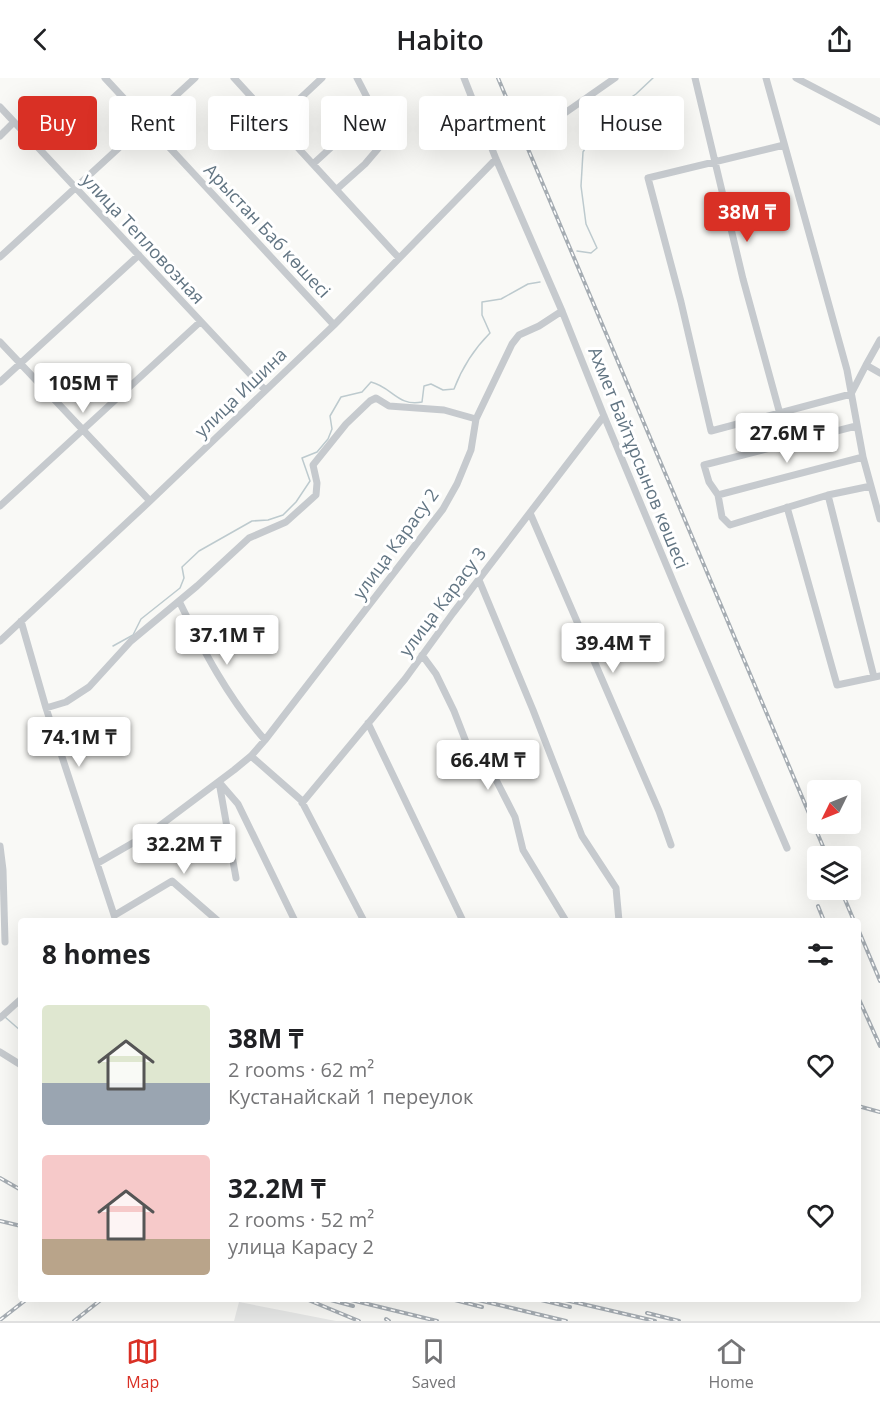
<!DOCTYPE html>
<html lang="en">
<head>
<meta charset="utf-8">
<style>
	:root { --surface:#fff; --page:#f6f6f6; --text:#202124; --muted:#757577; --line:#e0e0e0; --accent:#d93025 }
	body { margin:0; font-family:"Open Sans",sans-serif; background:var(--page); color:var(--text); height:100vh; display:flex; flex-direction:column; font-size:22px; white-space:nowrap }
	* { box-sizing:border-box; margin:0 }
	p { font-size:20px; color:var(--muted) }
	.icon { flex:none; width:33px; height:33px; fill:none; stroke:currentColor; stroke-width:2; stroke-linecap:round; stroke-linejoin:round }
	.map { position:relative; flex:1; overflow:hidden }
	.sheet { position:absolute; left:18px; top:840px; width:843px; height:384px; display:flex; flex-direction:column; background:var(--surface); border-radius:6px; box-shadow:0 6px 24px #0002 }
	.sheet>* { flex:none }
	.top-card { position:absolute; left:18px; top:18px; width:844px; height:54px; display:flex; gap:12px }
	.needle { width:39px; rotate:227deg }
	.fabs { position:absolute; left:807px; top:702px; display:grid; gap:12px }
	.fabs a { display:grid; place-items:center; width:54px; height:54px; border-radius:6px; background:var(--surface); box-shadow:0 6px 24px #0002; font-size:30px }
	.price { position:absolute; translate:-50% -51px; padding:0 14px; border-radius:6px; background:#fff; color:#222; font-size:20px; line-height:39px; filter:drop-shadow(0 2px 3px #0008) }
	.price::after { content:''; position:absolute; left:50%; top:36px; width:18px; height:14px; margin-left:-9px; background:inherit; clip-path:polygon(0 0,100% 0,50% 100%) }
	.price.current { background:var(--accent); color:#fff }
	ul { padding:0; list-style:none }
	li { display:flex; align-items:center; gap:18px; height:150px; padding:0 24px }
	li span { display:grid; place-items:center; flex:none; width:168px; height:120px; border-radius:6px; color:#555 }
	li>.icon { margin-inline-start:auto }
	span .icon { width:72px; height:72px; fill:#fffc; stroke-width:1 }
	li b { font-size:26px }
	h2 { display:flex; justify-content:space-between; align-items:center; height:72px; padding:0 24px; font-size:26px }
	.pill { padding:0 21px; border-radius:6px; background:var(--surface); box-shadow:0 6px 24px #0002; font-size:21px; line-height:54px }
	.pill.current { background:var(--accent); color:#fff }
	header { display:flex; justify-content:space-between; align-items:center; height:78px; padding:0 24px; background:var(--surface); font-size:27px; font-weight:600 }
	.tabs { display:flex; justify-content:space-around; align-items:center; height:84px; border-top:2px solid var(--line); background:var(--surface); font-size:16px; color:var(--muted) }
	.tabs a { display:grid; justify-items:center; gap:3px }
	.tabs .current { color:var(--accent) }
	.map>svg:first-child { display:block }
	.built { fill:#e7e8e7 }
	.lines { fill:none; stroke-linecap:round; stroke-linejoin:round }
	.stream { stroke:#bdcace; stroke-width:1.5 }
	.minor { stroke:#c6cace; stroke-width:7 }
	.rail-casing { stroke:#a6adb3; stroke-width:4 }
	.rail { stroke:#fff; stroke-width:1.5; stroke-dasharray:4.5; stroke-linecap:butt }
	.labels { text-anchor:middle; stroke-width:6; stroke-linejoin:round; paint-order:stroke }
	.street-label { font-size:18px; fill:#627583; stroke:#fff }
</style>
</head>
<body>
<header><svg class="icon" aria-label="back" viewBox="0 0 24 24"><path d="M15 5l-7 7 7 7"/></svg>Habito<svg class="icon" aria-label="share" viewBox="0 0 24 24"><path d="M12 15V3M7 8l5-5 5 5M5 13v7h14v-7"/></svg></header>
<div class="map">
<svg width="880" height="1243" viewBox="0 0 880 1243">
	<rect width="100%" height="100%" fill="#f9f9f6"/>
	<path class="built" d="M239 1224 336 1243H337H234Z"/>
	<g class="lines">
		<path class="stream" d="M577 173 591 175 597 170 586 146 581 108 583 74 606 36 636 16 653 0
			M113 568 133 557 141 541 180 510 184 500 182 489 199 473 252 443 268 442 283 437 296 424 310 403 302 380 317 374 328 361 332 351 330 338 341 319 362 314 371 304C392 309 398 329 422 324L424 308 431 306 443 312 454 311C462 290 474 271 490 255L482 237V224L501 221 528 206 540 204
			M5 939 21 953"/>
		<path class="minor" d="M105 0 334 247
			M234 0 399 180
			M464 0 496 81 562 233 604 338 683 527 787 770
			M695 0 743 201 780 336
			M766 0 847 292 863 379 880 441
			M796 0 880 44
			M0 29 265 312
			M275 44 322 0
			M0 58 14 44
			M532 58 615 0
			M784 67 648 100 681 224 711 353 851 316 866 287 880 295
			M313 86 373 31 357 0
			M337 111 365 86 388 59 373 31
			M0 179 195 0
			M0 264 150 423
			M866 287 880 262
			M0 304 139 177
			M856 348 704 387 709 404 718 417 722 439 730 447 828 417 871 408
			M718 417 863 379
			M828 417 874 599
			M0 428 200 244
			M787 429 837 607 880 598
			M530 435 659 733 671 767
			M479 502 533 632 582 758 616 810 619 843
			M179 523C203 572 228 620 265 662
			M21 543 46 630 116 843
			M0 563 150 423 334 247 496 81
			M422 577 436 596 454 633 473 682 491 692 515 739 523 772 566 843
			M46 630 66 624 89 609 131 563 197 508 249 460 286 444 316 417 317 405 313 387 346 346 370 323 376 320 389 328 444 332 476 341
			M368 645 463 843
			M251 678 301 722 364 843
			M302 725 405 601 453 535 604 338
			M0 768 3 792 5 864
			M98 785 150 755 234 692 251 678 265 662 443 431 457 406 471 372 476 341 512 266 519 257 539 248 562 233
			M236 800 219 704 238 726 295 843
			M115 837 172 803 218 843
			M0 940 21 921
			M0 974 21 987"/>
		<defs>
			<path id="rail" d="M498 0 827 778
				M841 812 854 843
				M818 828 824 843
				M858 851 880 903
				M858 919 880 968
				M858 1028 880 1034
				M0 1100 21 1112
				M0 1143 21 1148
				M306 1221 359 1243
				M327 1221 353 1228
				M347 1221 437 1243
				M451 1221 482 1229
				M474 1221 566 1243
				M537 1221 570 1229
				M561 1221 655 1243
				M647 1235 679 1243
				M386 1241 389 1243
				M0 1242 27 1221
				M74 1243 102 1221"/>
		</defs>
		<use href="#rail" class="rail-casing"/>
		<use href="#rail" class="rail"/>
	</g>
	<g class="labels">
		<g class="street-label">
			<text transform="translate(267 153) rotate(47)" y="6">Арыстан Баб көшесі</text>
			<text transform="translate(143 161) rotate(47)" y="6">улица Тепловозная</text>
			<text transform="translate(241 315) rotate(-44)" y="6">улица Ишина</text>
			<text transform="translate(638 380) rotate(68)" y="6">Ахмет Байтұрсынов көшесі</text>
			<text transform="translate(396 466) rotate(-54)" y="6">улица Карасу 2</text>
			<text transform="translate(443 524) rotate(-53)" y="6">улица Карасу 3</text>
		</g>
	</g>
</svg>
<div class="fabs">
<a><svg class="needle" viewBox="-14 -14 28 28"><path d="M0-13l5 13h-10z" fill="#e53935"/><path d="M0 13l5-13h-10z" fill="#757577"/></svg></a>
<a><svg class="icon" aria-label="layers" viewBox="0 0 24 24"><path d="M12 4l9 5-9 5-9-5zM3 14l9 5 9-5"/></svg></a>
</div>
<b class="price current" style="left:747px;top:165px">38M ₸</b>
<b class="price" style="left:83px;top:336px">105M ₸</b>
<b class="price" style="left:787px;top:386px">27.6M ₸</b>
<b class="price" style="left:227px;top:588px">37.1M ₸</b>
<b class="price" style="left:613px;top:596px">39.4M ₸</b>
<b class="price" style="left:79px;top:690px">74.1M ₸</b>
<b class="price" style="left:488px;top:713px">66.4M ₸</b>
<b class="price" style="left:184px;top:797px">32.2M ₸</b>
<div class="top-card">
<a class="pill current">Buy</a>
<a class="pill">Rent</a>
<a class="pill">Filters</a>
<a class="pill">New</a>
<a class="pill">Apartment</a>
<a class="pill">House</a>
</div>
<section class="sheet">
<h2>8 homes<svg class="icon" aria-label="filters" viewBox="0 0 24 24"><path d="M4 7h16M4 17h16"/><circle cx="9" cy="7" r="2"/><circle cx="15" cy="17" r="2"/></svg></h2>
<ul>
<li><span style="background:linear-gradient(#dfe7d0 65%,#9aa5b1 0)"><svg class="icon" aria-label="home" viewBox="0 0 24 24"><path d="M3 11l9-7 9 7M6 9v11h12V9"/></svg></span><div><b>38M ₸</b><p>2 rooms · 62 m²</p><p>Кустанайскай 1 переулок</p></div><svg class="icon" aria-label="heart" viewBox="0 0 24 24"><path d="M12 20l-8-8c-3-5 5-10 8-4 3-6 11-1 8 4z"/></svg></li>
<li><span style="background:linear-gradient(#f6c9c9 70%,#b9a48a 0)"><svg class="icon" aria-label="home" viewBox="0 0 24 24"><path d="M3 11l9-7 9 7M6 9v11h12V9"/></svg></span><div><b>32.2M ₸</b><p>2 rooms · 52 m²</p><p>улица Карасу 2</p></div><svg class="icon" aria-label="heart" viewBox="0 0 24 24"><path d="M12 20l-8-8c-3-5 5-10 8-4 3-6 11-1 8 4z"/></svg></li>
</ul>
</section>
</div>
<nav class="tabs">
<a class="current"><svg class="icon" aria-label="map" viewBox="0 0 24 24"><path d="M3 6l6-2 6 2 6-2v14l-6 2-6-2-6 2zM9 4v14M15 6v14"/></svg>Map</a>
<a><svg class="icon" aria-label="saved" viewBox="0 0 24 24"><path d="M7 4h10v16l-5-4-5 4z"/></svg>Saved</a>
<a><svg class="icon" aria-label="home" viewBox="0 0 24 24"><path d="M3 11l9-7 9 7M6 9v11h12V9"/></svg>Home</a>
</nav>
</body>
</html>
